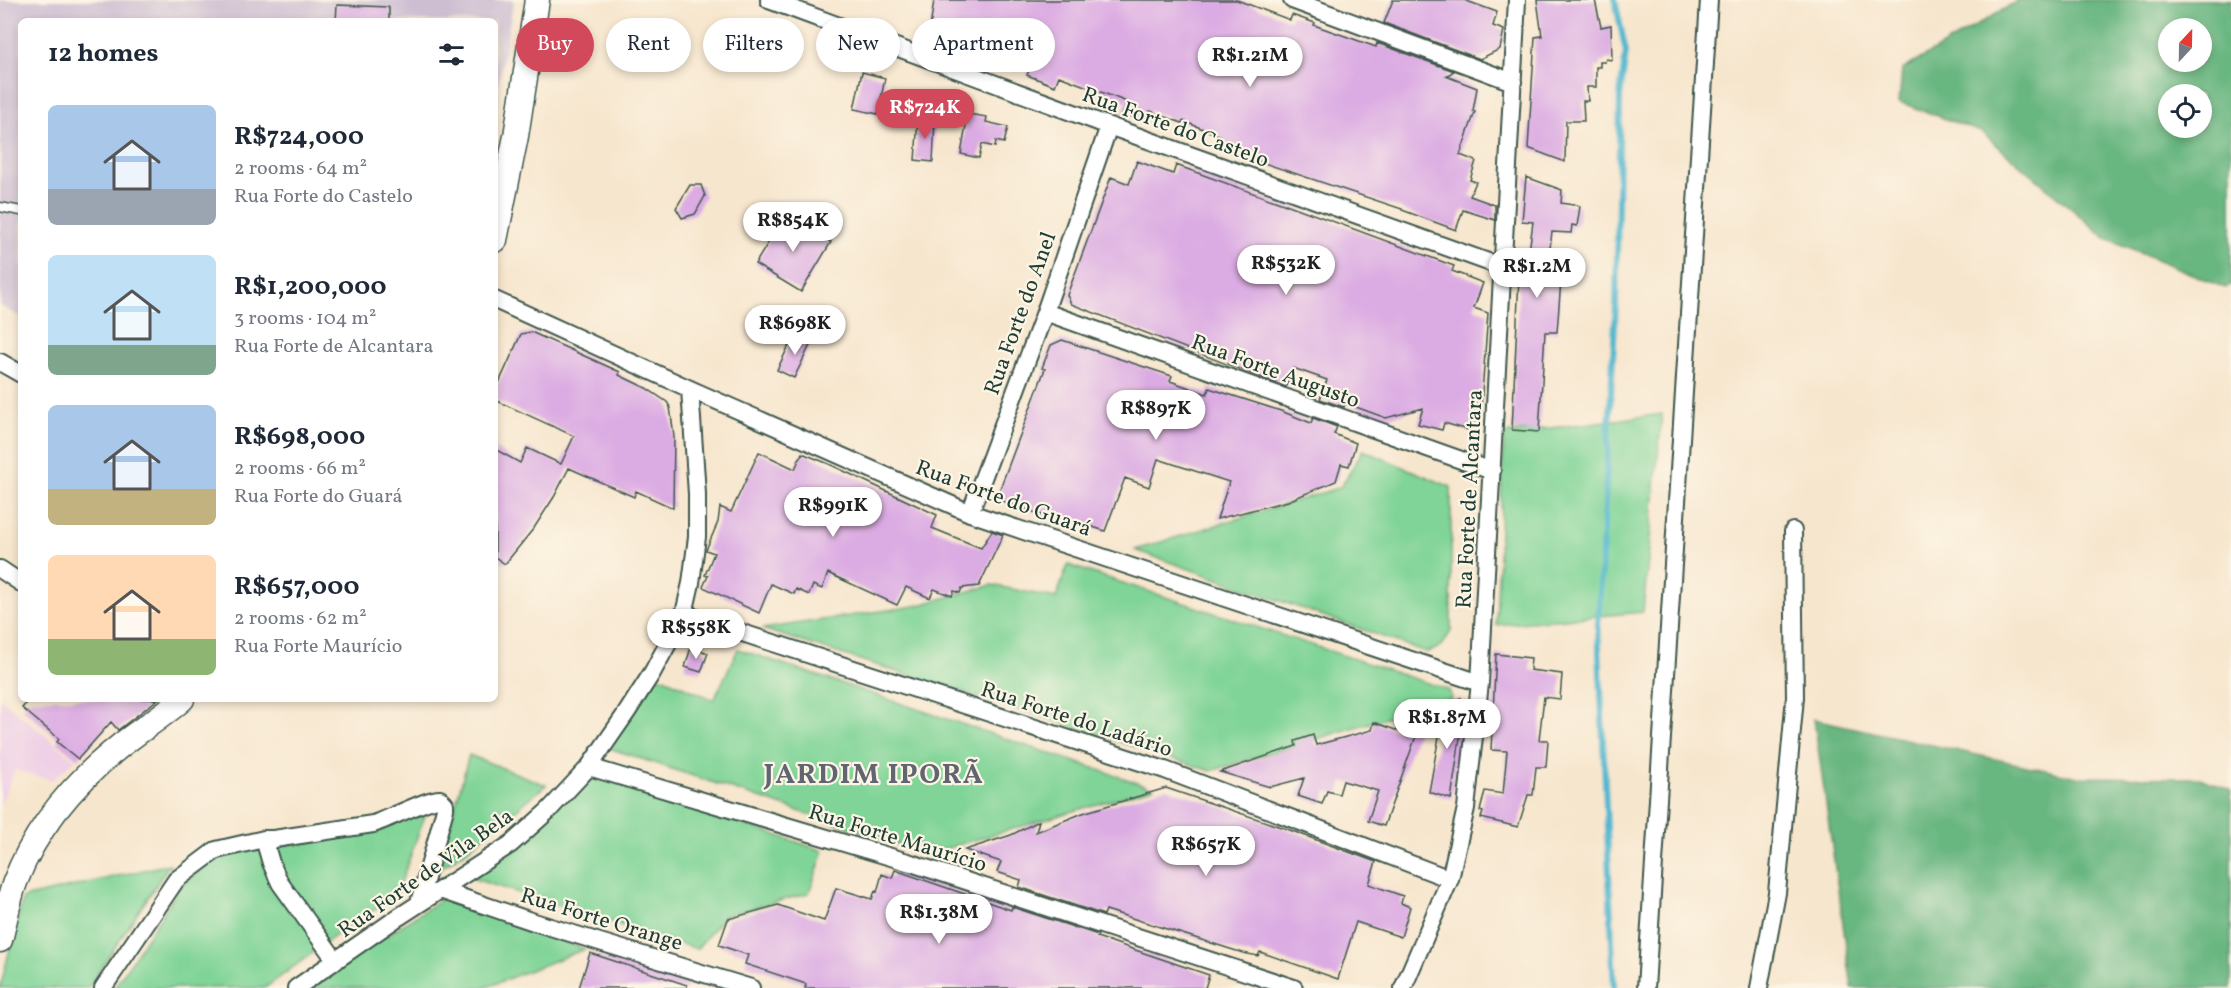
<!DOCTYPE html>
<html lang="en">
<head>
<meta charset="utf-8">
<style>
	:root { --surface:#fff; --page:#f2f2f3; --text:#1f2937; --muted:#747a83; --accent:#d1495b }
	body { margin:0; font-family:Vollkorn,serif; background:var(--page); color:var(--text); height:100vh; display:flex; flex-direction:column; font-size:22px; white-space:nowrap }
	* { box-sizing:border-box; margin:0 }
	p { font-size:20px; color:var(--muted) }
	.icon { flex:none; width:33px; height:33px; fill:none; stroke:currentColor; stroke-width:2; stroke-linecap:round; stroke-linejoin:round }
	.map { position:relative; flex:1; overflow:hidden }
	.sheet { position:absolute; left:18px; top:18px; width:480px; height:684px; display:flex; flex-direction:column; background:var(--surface); border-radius:9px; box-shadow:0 3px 9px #0003 }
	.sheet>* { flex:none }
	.guide { position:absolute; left:516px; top:18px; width:570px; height:54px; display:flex; gap:12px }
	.needle { width:39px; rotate:22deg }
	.tools { position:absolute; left:2158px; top:18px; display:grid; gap:12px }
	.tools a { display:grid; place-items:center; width:54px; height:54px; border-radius:50%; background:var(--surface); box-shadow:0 3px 9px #0003; font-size:30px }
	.price { position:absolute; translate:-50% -51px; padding:0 14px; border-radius:21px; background:#fff; color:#222; font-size:20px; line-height:39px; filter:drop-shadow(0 2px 3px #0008) }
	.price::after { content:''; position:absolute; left:50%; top:36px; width:18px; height:14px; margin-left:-9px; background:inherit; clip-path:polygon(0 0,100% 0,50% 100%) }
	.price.current { background:var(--accent); color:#fff }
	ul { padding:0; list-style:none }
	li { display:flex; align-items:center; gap:18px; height:150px; padding:0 30px }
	li span { display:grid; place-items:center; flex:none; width:168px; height:120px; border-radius:9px; color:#555 }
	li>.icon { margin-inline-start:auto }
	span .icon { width:72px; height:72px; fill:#fffc; stroke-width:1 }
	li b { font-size:26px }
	h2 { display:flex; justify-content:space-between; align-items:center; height:72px; padding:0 30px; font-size:26px }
	.tag { padding:0 21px; border-radius:27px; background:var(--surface); box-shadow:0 3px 9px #0003; font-size:21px; line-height:54px }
	.tag.current { background:var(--accent); color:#fff }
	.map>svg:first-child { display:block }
	.built { fill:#efd0e6 }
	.industrial { fill:#cdbed2 }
	.green { fill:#80d497; stroke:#508866; stroke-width:1.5 }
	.forest { fill:#68b680; stroke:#447a5a; stroke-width:1.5; fill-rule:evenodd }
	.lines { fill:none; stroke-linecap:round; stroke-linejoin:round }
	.stream { stroke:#51b7cf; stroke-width:6 }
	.building { fill:#dbabe3 }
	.lane-casing { stroke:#3f564b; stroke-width:11 }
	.street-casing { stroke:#3f564b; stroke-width:20 }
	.secondary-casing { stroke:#3f564b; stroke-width:27 }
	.lane { stroke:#fff; stroke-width:8 }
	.street { stroke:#fff; stroke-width:16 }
	.secondary { stroke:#fff; stroke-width:24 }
	.labels { text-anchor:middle; stroke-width:4.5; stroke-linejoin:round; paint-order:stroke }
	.street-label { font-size:22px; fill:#1f3d34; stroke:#fcf5e5 }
	.district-label { font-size:28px; font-weight:bold; letter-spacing:1.5px; fill:#616471; stroke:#fcf5e5 }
</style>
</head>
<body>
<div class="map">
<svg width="2231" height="988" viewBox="0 0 2231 988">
	<rect width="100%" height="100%" fill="#fcf5e5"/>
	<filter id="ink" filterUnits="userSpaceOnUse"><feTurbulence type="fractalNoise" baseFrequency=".0167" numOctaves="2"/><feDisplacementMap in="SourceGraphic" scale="12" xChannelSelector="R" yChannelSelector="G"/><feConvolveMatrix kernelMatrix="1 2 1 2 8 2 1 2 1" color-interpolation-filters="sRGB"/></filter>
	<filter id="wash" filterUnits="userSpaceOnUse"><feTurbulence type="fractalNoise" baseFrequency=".008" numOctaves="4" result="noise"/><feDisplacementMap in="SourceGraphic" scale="24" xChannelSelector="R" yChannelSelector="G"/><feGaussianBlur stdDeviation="1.35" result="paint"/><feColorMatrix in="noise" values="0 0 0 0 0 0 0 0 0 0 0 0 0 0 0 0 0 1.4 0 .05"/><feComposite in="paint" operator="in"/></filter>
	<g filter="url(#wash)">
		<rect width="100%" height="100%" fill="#f7e6ce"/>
		<path class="built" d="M0 698 75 760 52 780 15 770 0 805Z"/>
		<path class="industrial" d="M0 0H514L495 100V21H21V317L0 306Z"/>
		<path class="green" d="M1662 414 1643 612 1496 625 1504 434Z
			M1363 450 1451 487V631C1444 643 1440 650 1426 652L1135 550 1341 487Z
			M1068 565 1449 690 1452 698 1211 771 762 629 915 606 992 585 1056 598Z
			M738 649 1153 788 927 854 606 747 657 675 714 700Z
			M469 755 546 785 464 853 438 869Z
			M590 773 824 851 809 893 724 916 697 949 471 878Z
			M427 810 395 899 361 917 265 988H114L182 884 211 862 240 851 357 835Z
			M170 864 88 988H0L23 898Z
			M443 898 585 949 484 988H307Z"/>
		<path class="forest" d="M2019 0H2231V285L2225 288 2106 238 1981 132 1899 102 1902 70ZM2169 28H2202V62H2169ZM2169 94H2202V128H2169Z
			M1814 719 2077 777 2200 778 2231 790V988H1852Z"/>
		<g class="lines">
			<path class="stream" d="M1614 988 1598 625 1616 305 1620 96 1626 52 1615 0"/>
		</g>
		<g id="blocks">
			<path class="building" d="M934 0H1237L1290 20 1292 15 1315 23 1314 25 1376 47 1377 43 1454 71 1446 76 1477 88 1473 111 1475 112 1460 155 1476 161 1470 180 1476 182 1470 196 1495 205V220L1463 210 1456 230 1402 210V209L1219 148 1221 136 1183 121 1182 123 1150 111 1146 122 1123 113 1127 102 1059 76 1055 86 1027 75 1031 66 988 50 983 64 928 43Z
				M1393 0H1464L1497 12 1493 26 1504 30 1500 49 1480 59 1384 23Z
				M1537 0H1595L1601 27 1611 25 1612 60 1606 59 1605 62H1600V67H1596V87H1587L1588 101H1583L1584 121H1566L1565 162 1528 148 1535 37 1542 36Z
				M337 5 389 7V21H336Z
				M862 72 885 78 878 114 854 109Z
				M968 114 987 117 986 122 1008 127 1004 143 996 141 995 147 982 144 979 158 961 154Z
				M918 119 935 120 933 162 915 160Z
				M1137 161 1173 174 1176 165 1286 205V204L1454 266 1452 271 1483 283 1474 308 1488 313 1479 433 1444 423 1442 430 1418 424 1423 408 1386 418 1345 403 1344 407 1320 399 1327 380 1293 368 1286 387 1071 304 1067 295 1111 177 1129 184Z
				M1526 177 1562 190 1561 203 1580 206 1577 226 1572 225 1571 233 1552 232 1546 279 1561 280 1557 332H1545L1539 432 1512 430 1519 277 1521 266 1527 267 1533 222 1522 221Z
				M690 185H701L705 196 695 214 682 218 676 208Z
				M786 214 831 242 801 292 755 264Z
				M531 332 620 372 619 375 646 388 667 402 670 407 674 437 673 508 636 491 634 497 569 468 554 497 534 528 505 564 495 557V449L520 463 527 448 561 464 574 436 495 400 498 385 521 334Z
				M795 333 812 341 794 378 777 370Z
				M1062 340 1172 376 1170 381 1207 394 1209 388 1281 411 1311 423 1313 418 1337 427 1334 434 1356 443 1349 466 1341 464 1336 481 1288 501 1217 519 1229 482 1158 459 1149 487 1125 478 1105 531 1059 516 1057 520 996 499 1045 369 1042 368 1051 345Z
				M759 452 795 469 802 453 829 464 937 515 932 528 981 548 992 531 1003 535 979 586 962 588 960 593 954 591 952 596 934 589 930 598 906 587 897 605 828 573 822 589 813 585 809 595 796 589 794 594 771 584 759 613 703 587 708 576 705 575 714 553 706 550 718 522 720 507 731 512Z
				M691 647 708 653 701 672 685 667Z
				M1496 654 1531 658 1530 670 1562 674 1560 699 1544 697 1539 740H1548L1546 767H1536L1533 795H1528L1518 827 1481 818 1483 812 1480 811 1485 791 1503 794 1507 751 1491 750Z
				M1461 698V731L1451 799 1429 792 1445 703Z
				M30 699H158L118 730 111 722 78 759 57 742 59 739 22 708Z
				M1403 714 1422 719 1384 826 1368 821 1378 791 1343 781 1339 794 1327 791 1322 804 1298 796 1304 778 1270 787 1220 772 1296 746 1295 741 1313 735 1316 745 1372 730 1374 722 1398 731Z
				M1166 788 1284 828 1376 862 1369 884 1403 896 1401 903 1410 907 1401 937 1356 922 1338 979 1260 952 1258 956 1243 953 1106 910 1104 915 1019 887 1021 880 997 872 1001 862 965 850 1011 835 1039 821 1036 832 1083 813Z
				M895 870 1011 910 1012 907 1098 935 1097 937 1209 975 1205 988H805L806 984 745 964 748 955 719 945 728 919 778 905 824 921 836 888 872 899 875 891 877 892 882 874 892 878Z
				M590 953 687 985V988H579Z"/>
		</g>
	</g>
	<g filter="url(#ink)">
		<use href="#blocks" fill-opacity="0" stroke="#3f564b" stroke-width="1.5"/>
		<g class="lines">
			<defs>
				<path id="lane" d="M0 207 21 211"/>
				<path id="street" d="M769 0 1109 126 1502 267
					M1292 0 1513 82
					M495 300 690 389 970 513 1480 683
					M1045 312 1492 471
					M0 362 21 374
					M970 513 1045 312 1109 126
					M0 569 21 583
					M684 614 1165 770 1450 879
					M589 767 911 863 1294 988
					M440 890 534 922 751 988
					M336 961 280 883 271 863 264 839H274L373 824C389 819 429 798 440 799L445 804V809L419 903
					M103 988 176 880 216 850 264 839
					M296 988 397 918 511 844 549 810 589 767 627 712 652 673 684 614 691 583 697 537V494L690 389
					M1403 988 1450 879 1466 808 1480 683 1517 0
					M1646 988 1709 0
					M1759 988 1777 893 1795 697 1793 531"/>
				<path id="secondary" d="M495 240 516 136 537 0
					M0 940C5 921 8 901 15 882 36 827 74 783 120 746 140 730 163 716 182 699"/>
			</defs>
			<use href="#lane" class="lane-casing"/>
			<use href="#street" class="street-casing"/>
			<use href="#secondary" class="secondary-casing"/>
			<use href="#lane" class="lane"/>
			<use href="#street" class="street"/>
			<use href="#secondary" class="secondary"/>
		</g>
	</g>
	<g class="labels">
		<g class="street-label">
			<text transform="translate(1176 126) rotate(20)" y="8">Rua Forte do Castelo</text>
			<text transform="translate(1019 313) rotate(-70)" y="8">Rua Forte do Anel</text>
			<text transform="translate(1276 370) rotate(20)" y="8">Rua Forte Augusto</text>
			<text transform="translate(1004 497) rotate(20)" y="8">Rua Forte do Guará</text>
			<text transform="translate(1468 499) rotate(-87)" y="8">Rua Forte de Alcantara</text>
			<text transform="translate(1077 718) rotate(18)" y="8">Rua Forte do Ladário</text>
			<text transform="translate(898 837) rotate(17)" y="8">Rua Forte Maurício</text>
			<text transform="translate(425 872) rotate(-35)" y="8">Rua Forte de Vila Bela</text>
			<text transform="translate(602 918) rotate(17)" y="8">Rua Forte Orange</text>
		</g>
		<g class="district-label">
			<text x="874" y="783">JARDIM IPORÃ</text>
		</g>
	</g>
</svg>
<div class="tools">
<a><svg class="needle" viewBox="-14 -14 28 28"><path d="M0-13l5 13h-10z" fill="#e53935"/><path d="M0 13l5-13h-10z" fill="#747a83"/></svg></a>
<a><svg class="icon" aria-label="locate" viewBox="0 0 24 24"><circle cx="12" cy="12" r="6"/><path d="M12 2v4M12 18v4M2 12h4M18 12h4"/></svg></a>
</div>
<b class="price" style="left:1250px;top:88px">R$1.21M</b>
<b class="price current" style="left:925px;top:140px">R$724K</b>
<b class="price" style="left:793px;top:253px">R$854K</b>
<b class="price" style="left:1286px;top:296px">R$532K</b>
<b class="price" style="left:1537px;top:299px">R$1.2M</b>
<b class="price" style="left:795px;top:356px">R$698K</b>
<b class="price" style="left:1156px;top:441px">R$897K</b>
<b class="price" style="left:833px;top:538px">R$991K</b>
<b class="price" style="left:696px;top:660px">R$558K</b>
<b class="price" style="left:1447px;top:750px">R$1.87M</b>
<b class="price" style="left:1206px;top:877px">R$657K</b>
<b class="price" style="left:939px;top:945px">R$1.38M</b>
<div class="guide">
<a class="tag current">Buy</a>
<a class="tag">Rent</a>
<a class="tag">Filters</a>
<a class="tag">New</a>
<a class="tag">Apartment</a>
</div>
<section class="sheet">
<h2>12 homes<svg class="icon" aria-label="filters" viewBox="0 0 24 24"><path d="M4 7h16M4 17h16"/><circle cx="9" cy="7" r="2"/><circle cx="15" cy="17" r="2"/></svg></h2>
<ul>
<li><span style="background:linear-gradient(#a9c7e8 70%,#9aa5b1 0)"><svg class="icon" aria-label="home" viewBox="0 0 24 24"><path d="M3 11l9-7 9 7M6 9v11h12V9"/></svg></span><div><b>R$724,000</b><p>2 rooms · 64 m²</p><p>Rua Forte do Castelo</p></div></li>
<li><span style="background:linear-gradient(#bfe0f5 75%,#7fa58c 0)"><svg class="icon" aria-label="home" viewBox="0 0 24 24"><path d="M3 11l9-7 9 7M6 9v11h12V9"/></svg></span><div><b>R$1,200,000</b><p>3 rooms · 104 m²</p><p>Rua Forte de Alcantara</p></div></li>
<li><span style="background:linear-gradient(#a9c7e8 70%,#c2b280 0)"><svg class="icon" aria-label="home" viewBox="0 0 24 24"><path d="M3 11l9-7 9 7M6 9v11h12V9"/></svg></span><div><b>R$698,000</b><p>2 rooms · 66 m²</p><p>Rua Forte do Guará</p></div></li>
<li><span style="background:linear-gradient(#ffd9b3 70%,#8fb573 0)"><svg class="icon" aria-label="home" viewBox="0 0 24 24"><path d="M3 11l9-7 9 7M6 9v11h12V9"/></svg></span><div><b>R$657,000</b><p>2 rooms · 62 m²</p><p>Rua Forte Maurício</p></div></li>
</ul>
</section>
</div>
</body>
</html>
